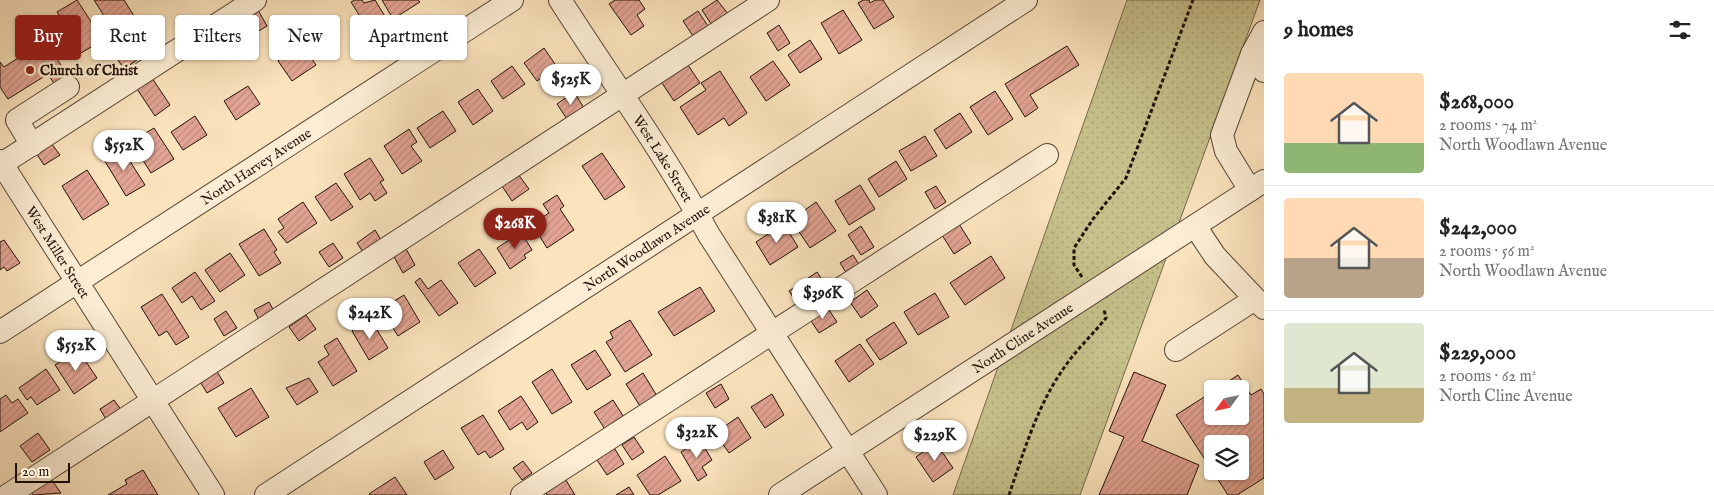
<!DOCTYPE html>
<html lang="en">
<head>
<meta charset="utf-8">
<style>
	:root { --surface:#fff; --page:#f2f2f2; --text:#222; --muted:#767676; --line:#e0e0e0; --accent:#8f2418 }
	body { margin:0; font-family:"IM FELL English",serif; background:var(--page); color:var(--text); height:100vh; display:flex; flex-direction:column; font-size:19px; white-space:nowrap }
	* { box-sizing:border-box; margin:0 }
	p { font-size:16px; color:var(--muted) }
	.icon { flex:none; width:28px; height:28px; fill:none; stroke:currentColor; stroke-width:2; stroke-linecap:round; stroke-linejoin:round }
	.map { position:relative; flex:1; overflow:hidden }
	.drawer { display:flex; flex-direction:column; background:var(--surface); width:450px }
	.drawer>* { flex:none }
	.hud { position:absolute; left:15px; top:15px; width:475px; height:45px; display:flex; gap:10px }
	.needle { width:32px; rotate:237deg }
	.buttons { position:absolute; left:1204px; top:380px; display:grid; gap:10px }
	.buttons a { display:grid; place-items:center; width:45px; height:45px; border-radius:5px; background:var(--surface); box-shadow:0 1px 4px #0004; font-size:25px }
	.scale { position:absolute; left:15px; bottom:12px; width:55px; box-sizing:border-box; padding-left:5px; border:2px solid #22120a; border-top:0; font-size:14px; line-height:18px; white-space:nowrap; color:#22120a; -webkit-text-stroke:4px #fcedd4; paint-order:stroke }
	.price { position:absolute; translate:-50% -42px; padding:0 11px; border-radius:18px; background:#fff; color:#222; font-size:16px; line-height:32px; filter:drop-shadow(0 1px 2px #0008) }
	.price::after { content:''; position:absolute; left:50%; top:30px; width:15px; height:11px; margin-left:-8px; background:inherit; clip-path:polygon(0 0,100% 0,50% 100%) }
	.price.on { background:var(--accent); color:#fff }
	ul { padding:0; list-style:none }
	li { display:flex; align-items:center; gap:15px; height:125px; padding:0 20px }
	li+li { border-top:1px solid var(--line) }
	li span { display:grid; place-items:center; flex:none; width:140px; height:100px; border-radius:5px; color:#555 }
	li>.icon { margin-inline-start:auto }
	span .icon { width:60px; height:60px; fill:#fffc; stroke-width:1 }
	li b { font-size:21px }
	h2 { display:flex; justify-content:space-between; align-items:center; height:60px; padding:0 20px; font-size:21px }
	.tag { padding:0 18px; border-radius:5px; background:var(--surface); box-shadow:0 1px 4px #0004; font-size:18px; line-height:45px }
	.tag.on { background:var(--accent); color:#fff }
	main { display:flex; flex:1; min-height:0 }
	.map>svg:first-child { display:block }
	.grass { fill:url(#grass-dots); stroke:#746a4b }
	.building { fill:url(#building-hatch); stroke:#22120a; fill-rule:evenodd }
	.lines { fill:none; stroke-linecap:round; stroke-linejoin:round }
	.minor-casing { stroke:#584637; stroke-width:24 }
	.path { stroke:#22120a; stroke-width:3; stroke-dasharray:4 2.5; stroke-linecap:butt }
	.minor { stroke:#fcedd4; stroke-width:22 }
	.poi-dot { fill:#8f2418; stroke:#fcedd4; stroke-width:2 }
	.labels { text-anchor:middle; stroke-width:5; stroke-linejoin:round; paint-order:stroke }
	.poi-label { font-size:14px; font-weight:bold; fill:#22120a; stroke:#fcedd4; text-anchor:start }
	.street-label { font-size:14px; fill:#22120a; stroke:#fcedd4 }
</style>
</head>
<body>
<main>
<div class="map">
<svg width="1264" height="495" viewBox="0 0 1264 495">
	<defs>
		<pattern id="grass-dots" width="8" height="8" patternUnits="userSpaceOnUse" patternTransform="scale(1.25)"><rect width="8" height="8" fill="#c6c18c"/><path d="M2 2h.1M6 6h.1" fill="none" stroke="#aaa577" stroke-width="1.8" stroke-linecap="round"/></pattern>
		<pattern id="building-hatch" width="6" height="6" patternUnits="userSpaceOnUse" patternTransform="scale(1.25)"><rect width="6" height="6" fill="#e2a493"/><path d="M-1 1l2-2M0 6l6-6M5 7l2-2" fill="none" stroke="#c28c7d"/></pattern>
	</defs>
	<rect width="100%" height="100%" fill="#fae3bd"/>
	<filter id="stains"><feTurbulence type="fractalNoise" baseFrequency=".004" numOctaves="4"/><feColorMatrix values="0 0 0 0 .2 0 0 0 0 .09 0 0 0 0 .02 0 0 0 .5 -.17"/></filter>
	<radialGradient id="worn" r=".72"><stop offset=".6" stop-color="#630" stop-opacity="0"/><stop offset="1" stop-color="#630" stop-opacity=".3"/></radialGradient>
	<path class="grass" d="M1127 0H1260L1080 495H953Z"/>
	<path class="building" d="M77 0 103 40 81 53 79 49 69 56 58 38 69 31 57 12Z
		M94 0H124L136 19 115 33Z
		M355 0H362L364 3 375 0 389 23 371 34 351 2Z
		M382 0H418L420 2 393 19Z
		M615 0H639L645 9 637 15 644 26 631 35 609 4Z
		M717 0 730 16 713 27 702 10Z
		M863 0H869L870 3 875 0H883L894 17 874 29 858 3Z
		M258 10 267 26 257 32 247 16Z
		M843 10 862 40 839 54 821 23Z
		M698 11 710 29 695 39 683 21Z
		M238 20 249 36 237 44 226 28Z
		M779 25 790 43 778 51 767 33Z
		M810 40 822 59 800 73 788 55Z
		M45 41 63 68 57 71 63 79 55 85 48 74 8 99 0 87V62L4 67Z
		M125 42 137 60 124 69 112 51Z
		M302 44 316 65 292 81 278 61Z
		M1067 46 1079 65 1030 95 1038 108 1025 117 1005 84Z
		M544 48 557 67 537 81 524 63Z
		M773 61 790 85 766 101 750 77Z
		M686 62 700 83 674 101 660 80Z
		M512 66 525 84 503 99 491 81Z
		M720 71 747 113 729 126 724 118 698 135 680 107 706 90 701 83Z
		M152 78 170 105 155 116 137 89Z
		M248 86 260 104 236 120 224 101Z
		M478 89 493 111 473 125 458 102Z
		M995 91 1013 119 988 135 970 107Z
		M574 92 584 108 567 119 557 104Z
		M443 111 456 131 430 148 417 128Z
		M960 113 972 132 946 149 934 130Z
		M195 116 207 135 183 150 171 132Z
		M154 128 174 159 151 173 139 154 146 149 139 137Z
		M409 129 417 142 411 146 422 161 402 174 384 146Z
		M925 136 937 156 911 171 899 151Z
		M51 143 60 155 44 165 36 153Z
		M121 147 145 185 126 196 103 158Z
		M602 153 625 187 605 200 582 166Z
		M370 158 384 180 380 182 387 193 375 201 370 193 360 200 344 174Z
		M896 161 907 179 879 197 868 179Z
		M87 170 109 204 83 220 62 186Z
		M518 174 529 189 512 201 502 186Z
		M336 183 353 207 331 221 315 197Z
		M860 185 875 209 849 225 835 201Z
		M936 186 946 202 935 209 925 192Z
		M557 195 564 206 560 209 574 230 547 248 532 224 549 213 543 204Z
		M303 202 317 223 287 243 278 232 284 228 278 219Z
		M816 202 836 231 810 248 791 220Z
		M784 224 798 247 770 265 756 242Z
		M959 224 971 243 954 254 942 235Z
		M861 226 874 247 861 255 848 235Z
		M264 229 277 250 274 252 281 263 259 276 239 244Z
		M375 230 383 243 365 255 357 243Z
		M521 232 532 250 524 255 526 258 510 269 497 248Z
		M4 240 20 263 7 271 4 267 0 270V242Z
		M333 243 343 258 329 267 319 252Z
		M405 247 415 265 403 273 393 255Z
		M479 249 496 273 475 287 458 263Z
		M230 253 245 275 220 292 205 270Z
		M853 255 860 266 847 274 840 263Z
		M991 256 1005 278 965 305 950 283Z
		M195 272 215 301 201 310 192 296 182 303 172 288Z
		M817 272 827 287 799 306 789 291Z
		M420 278 428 289 441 280 458 303 439 316 415 282Z
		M700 287 715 311 674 336 658 312Z
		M867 290 878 306 861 318 850 302Z
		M935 293 949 317 918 335 904 312Z
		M162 294 189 337 176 345 167 331 159 336 141 307Z
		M404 295 420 322 398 336 381 309Z
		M269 302 274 311 259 320 254 310Z
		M827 307 837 322 819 333 809 318Z
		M226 311 237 328 224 336 214 319Z
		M306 315 316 329 299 341 289 327Z
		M371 320 388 348 369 360 352 331Z
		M630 320 652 355 625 372 606 342 613 338 610 332Z
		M894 322 907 343 880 360 866 340Z
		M337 338 357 371 333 386 318 362 329 355 324 346Z
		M860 344 874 364 849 382 835 361Z
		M78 350 97 378 74 394 55 365Z
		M595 350 611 375 587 390 571 365Z
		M46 369 60 390 37 405 31 397 27 400 19 388Z
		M552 369 572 402 552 414 532 382Z
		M216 370 224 383 207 393 199 380Z
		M1134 372 1166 385 1142 441 1199 465 1187 495H1099L1124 437 1109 431Z
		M643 373 657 396 640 406 626 384Z
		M1238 375 1251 395 1261 389 1264 394V478L1237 495H1228L1176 415 1212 392V416H1240V389H1217ZM1212 444H1240V471H1212Z
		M309 378 318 392 297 405 286 388Z
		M721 384 729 399 715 408 706 393Z
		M251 388 269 417 236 437 218 408Z
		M772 394 784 415 765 428 751 407Z
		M6 395 12 403 18 399 28 413 0 432V399Z
		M521 396 538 422 527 430 522 422 510 430 498 411Z
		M114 400 122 411 107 421 100 409Z
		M613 400 625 419 606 431 594 412Z
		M483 415 504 449 490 458 485 451 478 455 461 428Z
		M738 417 751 438 729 453 715 433Z
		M38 433 50 450 32 462 20 446Z
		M634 437 644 452 632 460 622 445Z
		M700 440 712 460 702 467 707 475 698 481 681 452Z
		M936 443 953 468 933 482 916 457Z
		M613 446 624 464 607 475 595 457Z
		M443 450 454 468 435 480 424 462Z
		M665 456 681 481 658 495H650L637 475Z
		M523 461 532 473 522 480 513 468Z
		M143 470 158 495H108L127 484 125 480Z
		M49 476 61 493 33 495 29 489Z
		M395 477 407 495H370L369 494Z
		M564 477 575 495H547L544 489Z
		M629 487 634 495H616Z"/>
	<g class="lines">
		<defs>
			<g id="minor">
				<path id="s1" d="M560 0C610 78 665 154 709 235L876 495"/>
				<path d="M1252 54 1264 32"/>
				<path d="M32 145 17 120 68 87"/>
				<path id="s2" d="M0 161 213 495"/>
				<path d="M0 165 255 0"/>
				<path d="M1250 190 1226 151 1222 135 1252 54 1264 71"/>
				<path d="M1195 226 1215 256 1264 308"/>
				<path id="s3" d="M0 332 512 0"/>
				<path d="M1176 350 1255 299"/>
				<path d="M8 495 768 0"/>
				<path id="s4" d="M266 495 1026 0"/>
				<path d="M522 495 1047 155"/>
				<path id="s5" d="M780 495 1264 181"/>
			</g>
		</defs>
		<use href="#minor" class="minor-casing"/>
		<path class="path" d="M1082 277 1074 265V248L1093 219 1126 178 1193 0
			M1009 495C1024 451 1038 403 1066 365 1078 348 1093 334 1106 318L1104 309"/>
		<use href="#minor" class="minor"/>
	</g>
	<circle class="poi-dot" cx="30" cy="70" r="5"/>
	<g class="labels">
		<g class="poi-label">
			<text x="40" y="75">Church of Christ</text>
		</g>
		<g class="street-label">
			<text dy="5" stroke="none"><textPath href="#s1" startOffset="189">West Lake Street</textPath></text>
			<text dy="5" stroke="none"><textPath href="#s3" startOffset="305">North Harvey Avenue</textPath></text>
			<text dy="5" stroke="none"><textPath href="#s4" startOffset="454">North Woodlawn Avenue</textPath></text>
			<text dy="5" stroke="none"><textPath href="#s2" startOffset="108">West Miller Street</textPath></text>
			<text dy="5" stroke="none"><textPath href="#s5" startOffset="289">North Cline Avenue</textPath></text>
		</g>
	</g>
	<rect width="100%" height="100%" filter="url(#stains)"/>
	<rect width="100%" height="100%" fill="url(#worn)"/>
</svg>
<div class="buttons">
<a><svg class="needle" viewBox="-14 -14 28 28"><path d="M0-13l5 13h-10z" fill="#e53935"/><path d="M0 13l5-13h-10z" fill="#767676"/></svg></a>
<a><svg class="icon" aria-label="layers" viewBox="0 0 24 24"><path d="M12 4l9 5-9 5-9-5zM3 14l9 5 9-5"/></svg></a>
</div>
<div class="scale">20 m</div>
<b class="price" style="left:571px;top:106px">$525K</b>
<b class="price" style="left:124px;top:172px">$552K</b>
<b class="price" style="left:777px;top:244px">$381K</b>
<b class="price on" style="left:515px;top:250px">$268K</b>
<b class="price" style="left:823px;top:320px">$396K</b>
<b class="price" style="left:370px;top:340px">$242K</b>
<b class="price" style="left:76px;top:372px">$552K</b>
<b class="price" style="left:697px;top:459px">$322K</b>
<b class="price" style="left:935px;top:462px">$229K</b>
<div class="hud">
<a class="tag on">Buy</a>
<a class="tag">Rent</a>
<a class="tag">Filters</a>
<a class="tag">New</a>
<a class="tag">Apartment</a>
</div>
</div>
<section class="drawer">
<h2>9 homes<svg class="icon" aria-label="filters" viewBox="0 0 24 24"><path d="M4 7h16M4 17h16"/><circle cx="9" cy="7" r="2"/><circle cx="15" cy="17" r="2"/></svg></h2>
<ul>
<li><span style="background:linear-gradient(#ffd9b3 70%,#8fb573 0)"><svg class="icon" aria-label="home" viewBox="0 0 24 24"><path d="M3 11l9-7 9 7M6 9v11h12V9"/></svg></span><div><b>$268,000</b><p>2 rooms · 74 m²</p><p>North Woodlawn Avenue</p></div></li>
<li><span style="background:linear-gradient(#ffd9b3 60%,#b9a48a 0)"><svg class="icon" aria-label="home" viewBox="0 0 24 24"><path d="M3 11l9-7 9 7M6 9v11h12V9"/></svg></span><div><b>$242,000</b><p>2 rooms · 56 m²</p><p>North Woodlawn Avenue</p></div></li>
<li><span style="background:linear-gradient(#dfe7d0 65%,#c2b280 0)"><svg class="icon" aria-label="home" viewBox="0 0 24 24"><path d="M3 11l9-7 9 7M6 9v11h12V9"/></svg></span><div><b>$229,000</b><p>2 rooms · 62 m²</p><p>North Cline Avenue</p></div></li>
</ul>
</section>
</main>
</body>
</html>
